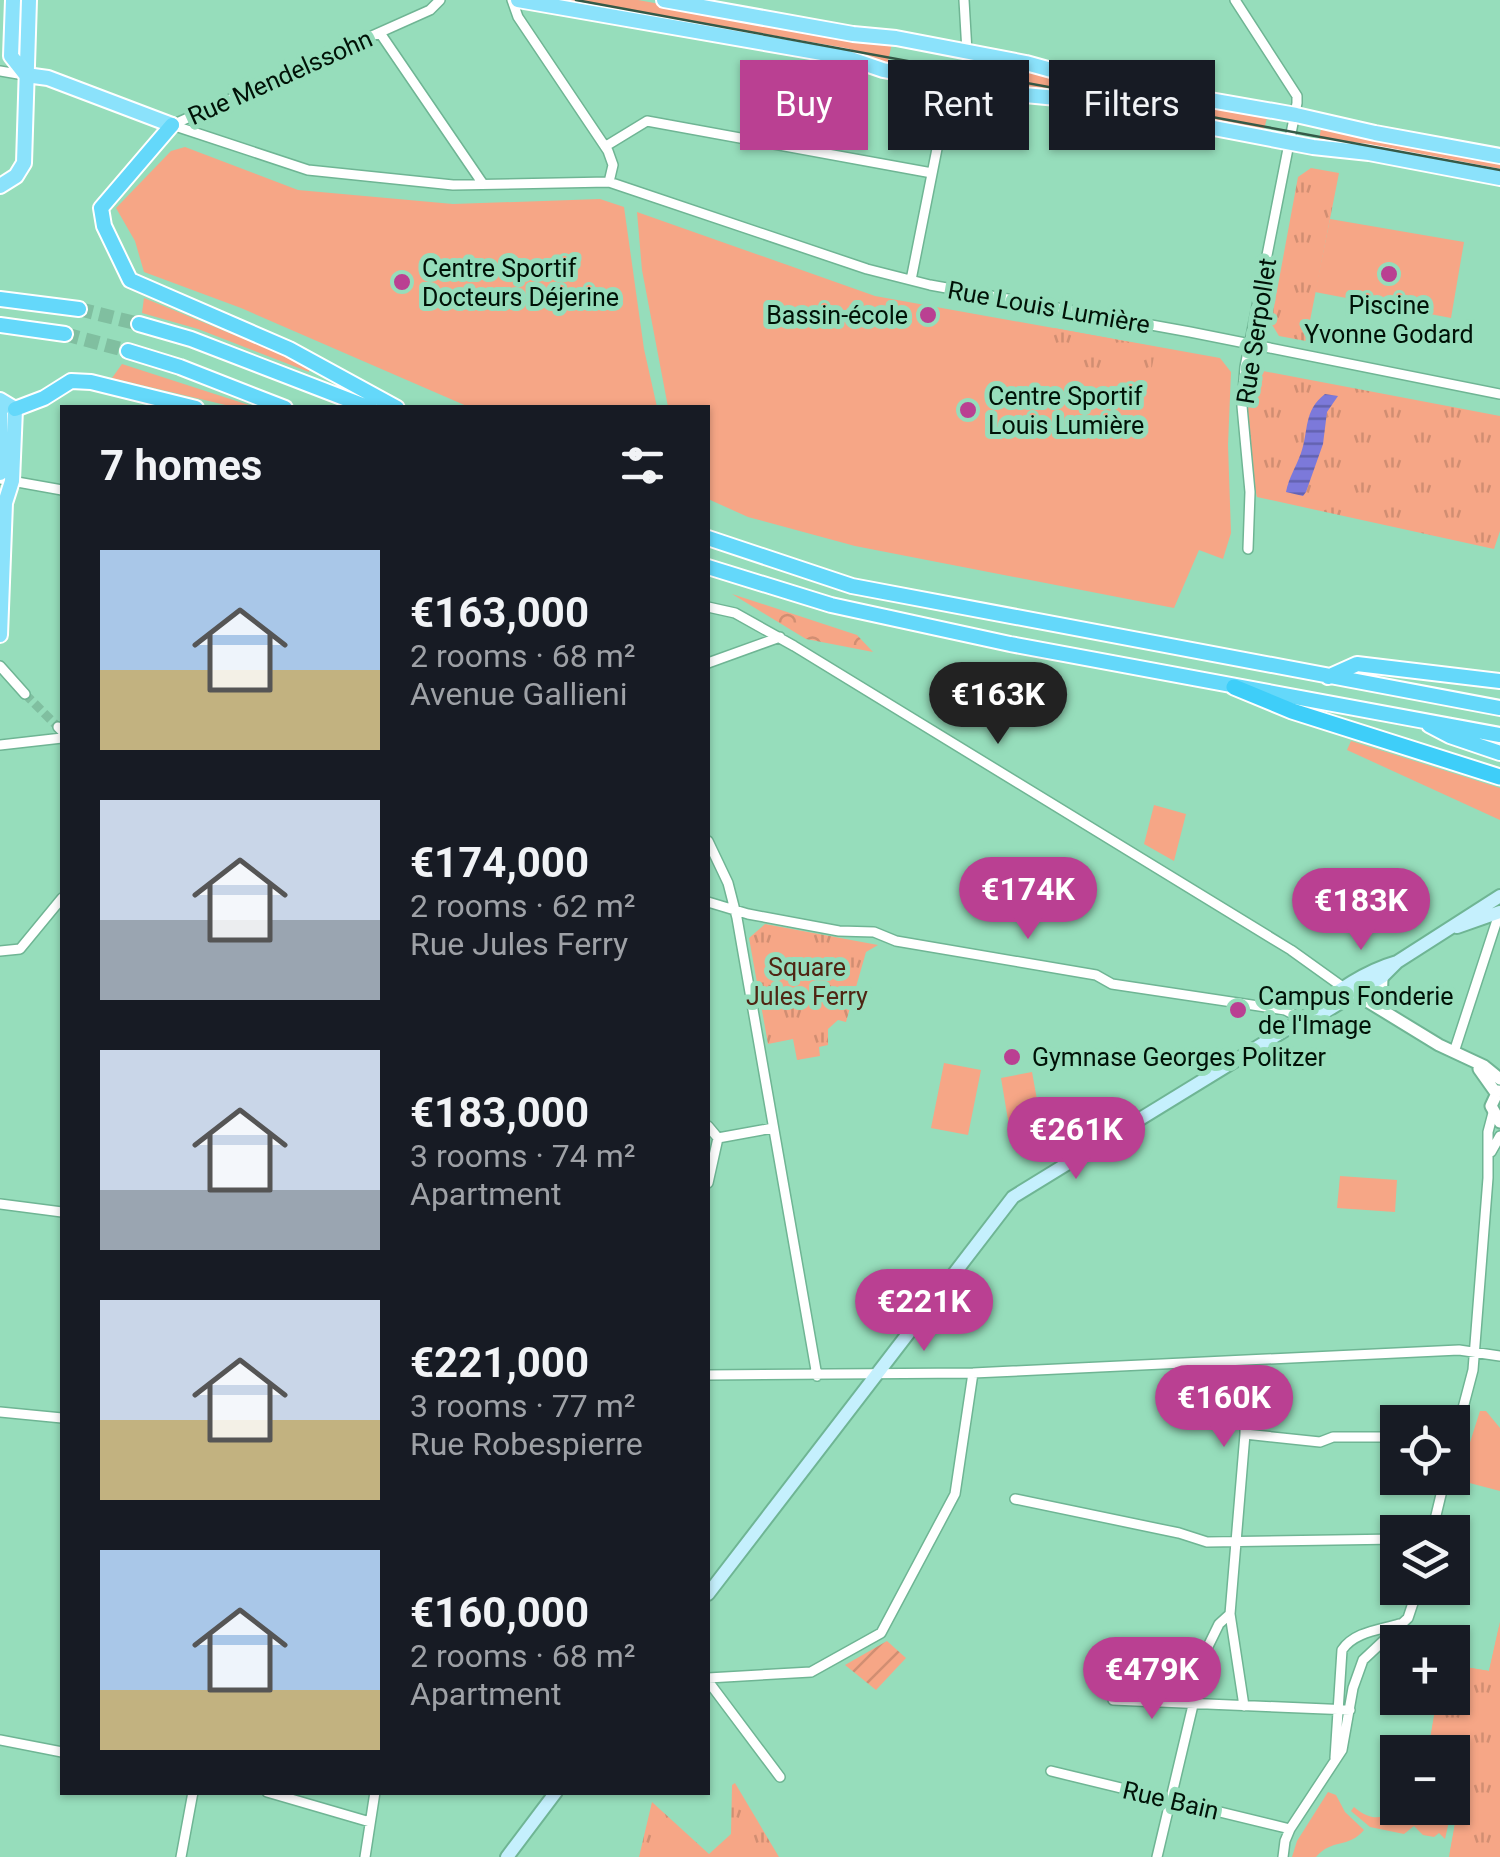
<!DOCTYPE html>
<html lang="en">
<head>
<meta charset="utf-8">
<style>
	:root { --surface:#171b24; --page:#20242c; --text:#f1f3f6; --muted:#9ea1a6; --accent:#ba4092 }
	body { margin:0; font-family:Roboto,sans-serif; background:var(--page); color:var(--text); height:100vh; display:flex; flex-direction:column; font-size:38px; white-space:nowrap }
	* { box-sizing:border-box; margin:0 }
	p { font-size:32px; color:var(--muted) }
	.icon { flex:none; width:55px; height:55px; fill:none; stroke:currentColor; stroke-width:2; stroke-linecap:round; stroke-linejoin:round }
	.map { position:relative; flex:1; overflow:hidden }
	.panel { position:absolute; left:60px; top:405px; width:650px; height:1390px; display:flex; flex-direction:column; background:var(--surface); border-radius:0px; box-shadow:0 2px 8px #0004 }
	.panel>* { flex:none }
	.hud { position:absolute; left:740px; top:60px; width:610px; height:90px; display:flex; gap:20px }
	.tools { position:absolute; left:1380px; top:1405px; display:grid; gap:20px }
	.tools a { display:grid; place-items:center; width:90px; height:90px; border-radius:0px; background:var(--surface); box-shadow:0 2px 8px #0004; font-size:50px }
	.price { position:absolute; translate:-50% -85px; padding:0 22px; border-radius:35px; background:var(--accent); color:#fff; font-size:32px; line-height:65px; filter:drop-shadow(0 2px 5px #0008) }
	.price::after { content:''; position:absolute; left:50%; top:60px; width:30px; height:22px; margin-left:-15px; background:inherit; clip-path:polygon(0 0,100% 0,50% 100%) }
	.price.on { background:#222; color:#fff }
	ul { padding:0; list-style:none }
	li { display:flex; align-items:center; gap:30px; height:250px; padding:0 40px }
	li span { display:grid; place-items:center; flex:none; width:280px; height:200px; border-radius:0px; color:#555 }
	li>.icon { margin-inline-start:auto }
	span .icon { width:120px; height:120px; fill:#fffc; stroke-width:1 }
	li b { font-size:42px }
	h2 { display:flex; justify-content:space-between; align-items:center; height:120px; padding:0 40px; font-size:42px }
	.chip { padding:0 35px; border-radius:0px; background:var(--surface); box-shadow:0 2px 8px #0004; font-size:35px; line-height:90px }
	.chip.on { background:var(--accent); color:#fff }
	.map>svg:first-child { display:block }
	.grass { fill:#f6a686 }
	.forest { fill:url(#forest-crowns) }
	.park { fill:url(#park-tufts) }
	.garden { fill:url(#garden-furrows) }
	.water { fill:url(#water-rules) }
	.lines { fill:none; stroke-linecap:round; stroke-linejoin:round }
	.minor-tunnel { stroke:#80bfa0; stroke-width:9; stroke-dasharray:9 4.5; stroke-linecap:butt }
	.trunk-tunnel { stroke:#80bfa0; stroke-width:14; stroke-dasharray:14 7; stroke-linecap:butt }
	.minor-casing { stroke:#6fb594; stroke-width:12 }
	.tertiary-casing { stroke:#6fb594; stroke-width:15 }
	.secondary-casing { stroke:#6fb594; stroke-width:16 }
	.primary-casing { stroke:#fff; stroke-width:18 }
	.trunk-casing { stroke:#fff; stroke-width:18 }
	.motorway-casing { stroke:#fff; stroke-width:19 }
	.minor { stroke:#fff; stroke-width:9 }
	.tertiary { stroke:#fff; stroke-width:11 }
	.secondary { stroke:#c5f0fd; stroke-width:12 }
	.primary { stroke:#8be2fb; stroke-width:14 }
	.trunk { stroke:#64d8fa; stroke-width:14 }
	.motorway { stroke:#3ecef9; stroke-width:15 }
	.tram { stroke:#355a47; stroke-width:2.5 }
	.poi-dot { fill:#ba4092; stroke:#96ddbb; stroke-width:4 }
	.labels { text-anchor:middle; stroke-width:10; stroke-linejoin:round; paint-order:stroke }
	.street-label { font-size:25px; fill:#001207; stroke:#96ddbb }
	.poi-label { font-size:25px; fill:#001207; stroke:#96ddbb; text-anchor:start }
	.park-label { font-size:25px; fill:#4f2513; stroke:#96ddbb }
</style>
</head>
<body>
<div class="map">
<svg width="1500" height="1857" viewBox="0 0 1500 1857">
	<defs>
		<pattern id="forest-crowns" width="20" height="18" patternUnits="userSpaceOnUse" patternTransform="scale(2.5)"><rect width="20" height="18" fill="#f6a686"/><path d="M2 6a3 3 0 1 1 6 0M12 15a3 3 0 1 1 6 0" fill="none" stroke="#d18e72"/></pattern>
		<pattern id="park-tufts" width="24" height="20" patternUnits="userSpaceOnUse" patternTransform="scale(2.5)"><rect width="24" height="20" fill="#f6a686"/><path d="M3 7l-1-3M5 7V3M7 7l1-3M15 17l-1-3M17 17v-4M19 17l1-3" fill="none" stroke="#d18e72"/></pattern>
		<pattern id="garden-furrows" width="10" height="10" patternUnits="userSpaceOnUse" patternTransform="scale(2.5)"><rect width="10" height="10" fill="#f6a686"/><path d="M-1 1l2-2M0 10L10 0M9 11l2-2" fill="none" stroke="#d18e72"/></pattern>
		<pattern id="water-rules" width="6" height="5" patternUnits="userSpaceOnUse" patternTransform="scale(2.5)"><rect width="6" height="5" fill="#7c79da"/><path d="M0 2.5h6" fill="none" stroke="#6362af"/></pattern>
	</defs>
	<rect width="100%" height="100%" fill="#96ddbb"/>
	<path class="grass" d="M566 0H638L850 39 892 43 887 66 850 52Z
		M1020 66 1259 114 1267 118 1264 129 1016 89Z
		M1321 129 1500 162V172L1319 139Z
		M185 147 298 190 453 204 600 199 624 207 644 349 657 407H469L241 308 144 272 135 241 116 208 171 151Z
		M637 212 875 296 1220 358 1231 372 1228 445 1231 533 1223 559 1199 550 1174 608 855 546 748 517 708 499V408L668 407 642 270Z
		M1330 219 1464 242 1451 318 1315 292Z
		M144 298 288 357 309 369V372L198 329 142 313Z
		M122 364 255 407H234L112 378Z
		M1351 741 1500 788V820L1347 750Z
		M1154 805 1186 814 1174 861 1144 844Z
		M944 1063 981 1070 968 1135 931 1128Z
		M1032 1072 1044 1138 1012 1144 1001 1078Z
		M1340 1176 1397 1180 1395 1212 1337 1208Z
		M1480 1411H1486L1500 1428V1491L1458 1480Z
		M1500 1622 1483 1729 1449 1857 1461 1793 1453 1791 1452 1752H1407L1394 1746 1395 1742 1403 1735 1430 1739 1437 1698H1452L1453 1665 1489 1671Z
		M1328 1792 1336 1795 1345 1812 1364 1830C1348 1849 1332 1838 1316 1857H1292L1297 1841Z
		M1354 1807C1379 1828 1386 1811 1409 1808 1422 1805 1438 1807 1452 1808L1445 1839 1439 1833 1434 1837 1423 1835 1414 1826 1404 1834 1370 1827 1351 1811Z"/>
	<path class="forest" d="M732 594 857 635 873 652 806 639Z"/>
	<path class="park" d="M1311 168 1339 173 1306 341 1279 336 1271 323 1298 177Z
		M1054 328 1156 347 1152 367 1143 377 1056 362 1051 347Z
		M1263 371 1500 416V531L1494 549 1257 497C1249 462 1237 400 1263 371Z
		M765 924 878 945 866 952 846 1022 838 1020 828 1029V1045L819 1047 820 1056 797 1060 793 1039 768 1044 749 938Z
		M1500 1622V1857H1449L1469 1744 1431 1736 1437 1698H1452L1453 1665 1489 1671Z
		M735 1783 779 1857H639L652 1802 709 1854 731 1834 732 1785Z"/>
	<path class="garden" d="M887 1641 906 1658 876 1690 845 1665Z"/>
	<path class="water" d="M1325 394 1338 396 1327 412 1323 444 1306 492 1303 496 1286 492C1289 477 1296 467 1301 453 1309 431 1303 411 1325 394Z"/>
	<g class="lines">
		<path class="minor-tunnel" d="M25 694 58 727"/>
		<path class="trunk-tunnel" d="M79 309 139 324
			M65 334 128 351"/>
		<defs>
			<path id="minor" d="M512 0 518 17 608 151 613 165 609 182
				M964 0 967 52
				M1235 0 1297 96V103L1245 367 1242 406 1250 492 1248 549
				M380 33 483 184
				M0 71 24 75
				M172 125 308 170 453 185 609 182 867 269 930 285 1190 332 1500 394
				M172 125 430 10 440 0
				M606 146 647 121 932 173
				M911 280 950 83
				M0 479 62 490
				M708 607 735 613 794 646 1291 950 1344 988
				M708 663 780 637
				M0 666 25 694
				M58 727 62 731
				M0 745 62 738
				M708 841 728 883 737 918 817 1376
				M708 902 748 914 839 931 874 932 896 941 1096 975 1112 984 1285 1010 1303 1019
				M0 951 20 949 62 898
				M1454 1052 1500 911
				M708 1126 718 1138 773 1128
				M1491 1152 1500 1136
				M708 1183 718 1138
				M0 1204 62 1212
				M708 1375 973 1373 1459 1350 1500 1356
				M0 1412 62 1418
				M1245 1434 1320 1442 1333 1437H1398
				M1452 1450 1473 1370 1488 1178V1132L1493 1113
				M1015 1499 1179 1533 1207 1542 1398 1539
				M1432 1532 1445 1478
				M1098 1651 1207 1648
				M708 1678 811 1672 881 1633 955 1494 973 1373
				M708 1681 780 1777
				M1113 1700 1350 1710
				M1244 1706 1230 1614 1245 1434 1246 1360
				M0 1740 62 1752
				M1335 1758 1342 1650C1354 1632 1379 1630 1399 1624
				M1051 1771 1290 1829
				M267 1792 370 1822
				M181 1857 193 1792
				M365 1857 375 1792
				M1157 1857 1193 1705 1194 1675 1219 1624 1230 1614
				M1283 1857 1285 1841 1290 1829 1342 1750 1353 1688 1363 1660 1408 1618 1418 1588"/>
			<path id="tertiary" d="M1349 990 1439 1045 1484 1066 1500 1079
				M1381 1008 1382 977
				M1479 1069 1496 1093
				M1498 1091 1491 1106 1500 1122"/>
			<path id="secondary" d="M1457 927 1500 912
				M1310 1017 1325 1012 1382 977 1397 962 1500 896
				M708 1594 1013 1197 1303 1019C1330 995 1362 972 1397 962
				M507 1857 556 1792"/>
			<path id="primary" d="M13 0 11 56 26 75
				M518 0 845 57 883 70 1003 93 1057 98 1313 147 1369 153 1500 178
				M664 0 853 34 896 38 1026 63 1073 76 1296 115 1375 133 1500 156
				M26 75 48 78 172 125
				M0 186 16 176 24 163 29 0
				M0 400 15 409 12 481 5 503 0 635
				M0 406V473"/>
			<path id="trunk" d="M172 125 101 208 104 226 130 280 289 349 397 408
				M0 299 79 309
				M139 324 191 339 370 408
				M0 325 65 334
				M128 351 180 367 285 408
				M15 409 44 398 71 381 91 382 196 408
				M708 538 852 586 1500 708
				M708 567 831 605 1010 644 1500 735
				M1328 677 1357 664 1500 681
				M1429 725 1450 736 1500 753"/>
			<path id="motorway" d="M1234 687 1292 711 1500 777"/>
		</defs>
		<use href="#minor" class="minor-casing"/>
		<use href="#tertiary" class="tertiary-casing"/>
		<use href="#secondary" class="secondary-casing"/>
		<use href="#primary" class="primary-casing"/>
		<use href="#trunk" class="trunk-casing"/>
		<use href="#motorway" class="motorway-casing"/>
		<use href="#minor" class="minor"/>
		<use href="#tertiary" class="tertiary"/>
		<use href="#secondary" class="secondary"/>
		<use href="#primary" class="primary"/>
		<use href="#trunk" class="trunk"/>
		<use href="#motorway" class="motorway"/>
		<path class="tram" d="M576 0 1500 170"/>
	</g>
	<g class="poi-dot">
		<circle cx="1389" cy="274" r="10"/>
		<circle cx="402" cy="282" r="10"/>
		<circle cx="928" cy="315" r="10"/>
		<circle cx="968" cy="410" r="10"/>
		<circle cx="1238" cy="1010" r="10"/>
		<circle cx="1012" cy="1057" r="10"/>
	</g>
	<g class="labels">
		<g class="street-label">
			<text transform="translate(280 77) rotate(-24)" y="9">Rue Mendelssohn</text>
			<text transform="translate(1049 307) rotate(10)" y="9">Rue Louis Lumière</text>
			<text transform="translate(1256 331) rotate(-81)" y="9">Rue Serpollet</text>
			<text transform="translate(1171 1800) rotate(13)" y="9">Rue Bain</text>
		</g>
		<g class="poi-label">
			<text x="422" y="277">Centre Sportif<tspan x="422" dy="29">Docteurs Déjerine</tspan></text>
			<text x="1389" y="314" text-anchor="middle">Piscine<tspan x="1389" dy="29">Yvonne Godard</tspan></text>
			<text x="908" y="324" text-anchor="end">Bassin-école</text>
			<text x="988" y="405">Centre Sportif<tspan x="988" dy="29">Louis Lumière</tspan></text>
			<text x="1258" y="1005">Campus Fonderie<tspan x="1258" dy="29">de l'Image</tspan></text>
			<text x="1032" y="1066">Gymnase Georges Politzer</text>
		</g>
		<g class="park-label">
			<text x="807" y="976">Square<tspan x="807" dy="29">Jules Ferry</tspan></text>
		</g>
	</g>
</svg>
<div class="tools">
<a><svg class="icon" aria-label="locate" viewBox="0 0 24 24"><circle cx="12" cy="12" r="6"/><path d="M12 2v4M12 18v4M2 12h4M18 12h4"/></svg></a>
<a><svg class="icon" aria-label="layers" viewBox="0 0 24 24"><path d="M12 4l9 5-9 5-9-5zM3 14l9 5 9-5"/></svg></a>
<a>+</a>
<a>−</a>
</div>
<b class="price on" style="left:998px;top:747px">€163K</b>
<b class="price" style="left:1028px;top:942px">€174K</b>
<b class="price" style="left:1361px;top:953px">€183K</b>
<b class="price" style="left:1076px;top:1182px">€261K</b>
<b class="price" style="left:924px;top:1354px">€221K</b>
<b class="price" style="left:1224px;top:1450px">€160K</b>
<b class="price" style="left:1152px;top:1722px">€479K</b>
<div class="hud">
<a class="chip on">Buy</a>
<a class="chip">Rent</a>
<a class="chip">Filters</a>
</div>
<section class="panel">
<h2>7 homes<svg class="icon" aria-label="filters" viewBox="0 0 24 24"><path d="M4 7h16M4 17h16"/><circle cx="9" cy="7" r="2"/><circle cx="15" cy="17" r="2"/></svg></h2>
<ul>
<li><span style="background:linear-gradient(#a9c7e8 60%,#c2b280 0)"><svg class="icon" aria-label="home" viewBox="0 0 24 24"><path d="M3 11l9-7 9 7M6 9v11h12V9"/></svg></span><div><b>€163,000</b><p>2 rooms · 68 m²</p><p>Avenue Gallieni</p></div></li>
<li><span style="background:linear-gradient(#c9d6e8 60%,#9aa5b1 0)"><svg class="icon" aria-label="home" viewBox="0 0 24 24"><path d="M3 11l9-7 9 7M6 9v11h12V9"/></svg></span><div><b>€174,000</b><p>2 rooms · 62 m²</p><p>Rue Jules Ferry</p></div></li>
<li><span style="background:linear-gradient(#c9d6e8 70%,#9aa5b1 0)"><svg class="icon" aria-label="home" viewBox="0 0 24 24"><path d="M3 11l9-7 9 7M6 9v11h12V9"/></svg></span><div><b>€183,000</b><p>3 rooms · 74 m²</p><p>Apartment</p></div></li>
<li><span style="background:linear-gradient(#c9d6e8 60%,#c2b280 0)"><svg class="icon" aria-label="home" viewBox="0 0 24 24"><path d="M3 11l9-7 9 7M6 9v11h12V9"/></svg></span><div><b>€221,000</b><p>3 rooms · 77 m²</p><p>Rue Robespierre</p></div></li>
<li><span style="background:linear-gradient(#a9c7e8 70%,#c2b280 0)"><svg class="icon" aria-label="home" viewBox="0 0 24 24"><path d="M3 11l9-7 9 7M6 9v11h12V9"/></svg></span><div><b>€160,000</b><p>2 rooms · 68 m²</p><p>Apartment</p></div></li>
</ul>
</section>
</div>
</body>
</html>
